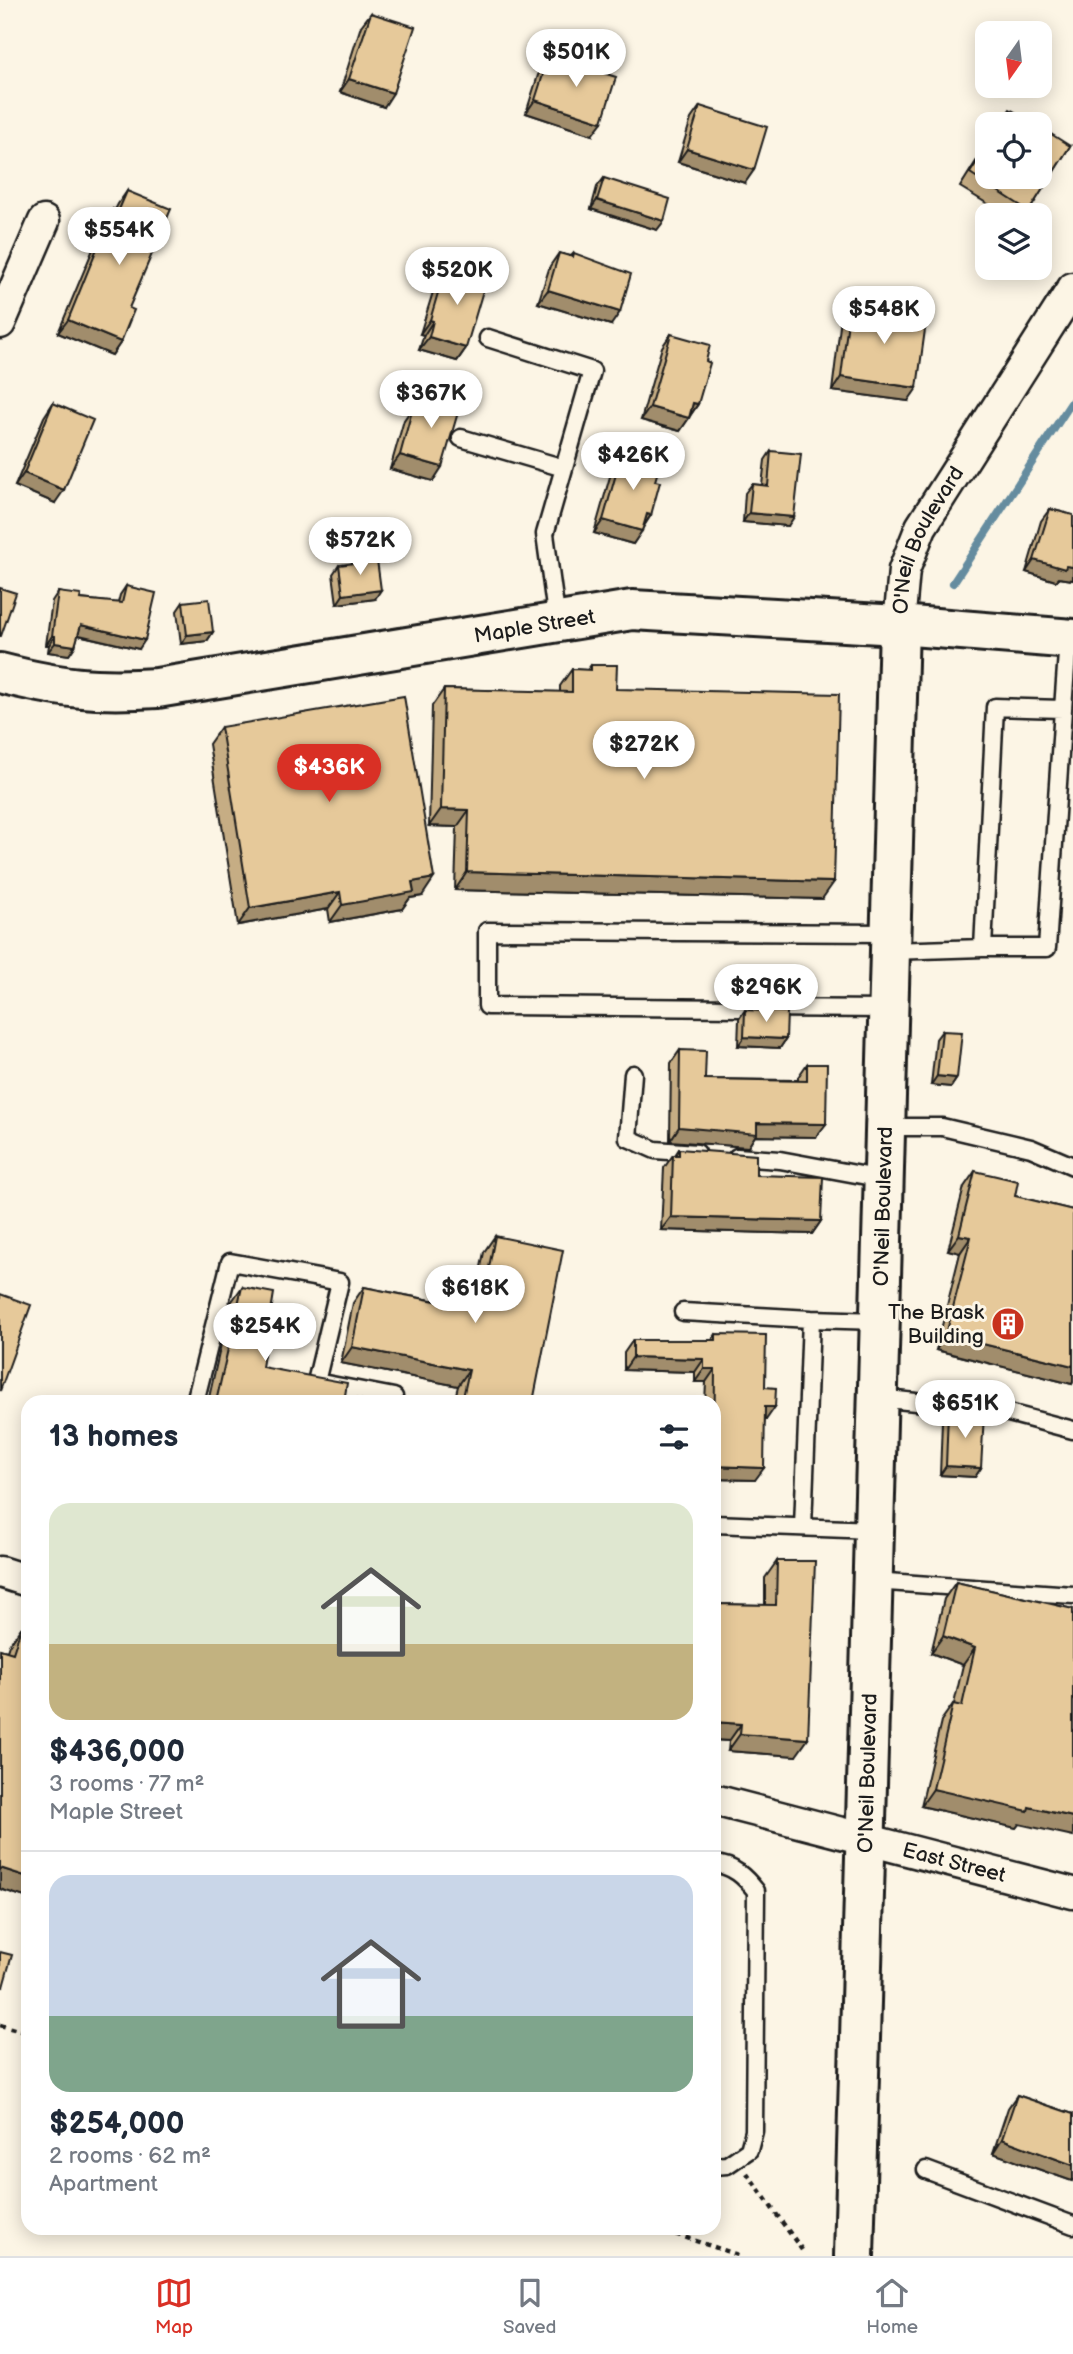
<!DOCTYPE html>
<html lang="en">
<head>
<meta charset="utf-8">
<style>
	:root { --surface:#fff; --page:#f2f2f3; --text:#1f2937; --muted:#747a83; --line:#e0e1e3; --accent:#d93025 }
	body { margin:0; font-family:"Balsamiq Sans",sans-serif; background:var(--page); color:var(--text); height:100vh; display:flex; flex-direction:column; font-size:26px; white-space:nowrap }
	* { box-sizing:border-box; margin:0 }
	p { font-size:23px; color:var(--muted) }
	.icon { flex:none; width:38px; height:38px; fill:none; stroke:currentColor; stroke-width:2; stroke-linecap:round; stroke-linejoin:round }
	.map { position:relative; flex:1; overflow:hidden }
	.details { position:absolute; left:21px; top:1395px; width:700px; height:840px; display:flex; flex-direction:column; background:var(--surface); border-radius:21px; box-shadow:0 4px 18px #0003 }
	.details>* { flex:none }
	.needle { width:46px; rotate:194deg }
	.fabs { position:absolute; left:975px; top:21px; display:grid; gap:14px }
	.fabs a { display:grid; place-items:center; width:77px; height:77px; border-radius:14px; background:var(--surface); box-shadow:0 4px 18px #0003; font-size:35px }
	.price { position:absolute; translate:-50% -60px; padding:0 16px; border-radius:24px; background:#fff; color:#222; font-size:23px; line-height:46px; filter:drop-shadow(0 2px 4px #0008) }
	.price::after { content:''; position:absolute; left:50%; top:42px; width:21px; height:16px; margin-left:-10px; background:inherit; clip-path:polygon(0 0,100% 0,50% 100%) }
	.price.on { background:var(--accent); color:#fff }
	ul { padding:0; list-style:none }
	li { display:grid; align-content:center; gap:14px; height:371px; padding:0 28px }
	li+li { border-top:2px solid var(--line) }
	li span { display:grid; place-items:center; height:217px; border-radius:21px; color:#555 }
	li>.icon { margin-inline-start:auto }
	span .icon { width:126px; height:126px; fill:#fffc; stroke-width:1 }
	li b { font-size:30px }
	h2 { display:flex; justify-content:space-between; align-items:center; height:84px; padding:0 28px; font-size:30px }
	.tabs { display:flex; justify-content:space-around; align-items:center; height:98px; border-top:2px solid var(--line); background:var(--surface); font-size:19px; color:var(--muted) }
	.tabs a { display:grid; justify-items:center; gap:4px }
	.tabs .on { color:var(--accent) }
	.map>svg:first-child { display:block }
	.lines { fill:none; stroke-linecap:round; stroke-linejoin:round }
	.stream { stroke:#658c9f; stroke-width:8 }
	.lane-casing { stroke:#1c1c1c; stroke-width:21 }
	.street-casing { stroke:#1c1c1c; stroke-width:35 }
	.secondary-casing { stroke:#1c1c1c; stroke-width:44 }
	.path { stroke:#1c1c1c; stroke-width:4.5; stroke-dasharray:5 5; stroke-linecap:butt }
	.lane { stroke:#fcf5e5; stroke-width:16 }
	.street { stroke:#fcf5e5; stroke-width:30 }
	.secondary { stroke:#fcf5e5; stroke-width:38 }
	.wall { fill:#c6ad84; stroke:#1c1c1c; stroke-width:2 }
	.shaded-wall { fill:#a18d6c; stroke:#1c1c1c; stroke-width:2 }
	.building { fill:#e6c99a; stroke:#1c1c1c; stroke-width:2 }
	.labels { text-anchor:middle; stroke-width:6; stroke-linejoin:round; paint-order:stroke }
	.street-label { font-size:21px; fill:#1c1c1c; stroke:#fcf5e5 }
	.poi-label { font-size:21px; fill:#1c1c1c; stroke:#fcf5e5; text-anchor:end }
</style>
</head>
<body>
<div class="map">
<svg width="1073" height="2256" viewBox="0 0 1073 2256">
	<rect width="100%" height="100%" fill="#fcf5e5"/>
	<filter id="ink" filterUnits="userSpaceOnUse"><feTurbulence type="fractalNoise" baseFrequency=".0143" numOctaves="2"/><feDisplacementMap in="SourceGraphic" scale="14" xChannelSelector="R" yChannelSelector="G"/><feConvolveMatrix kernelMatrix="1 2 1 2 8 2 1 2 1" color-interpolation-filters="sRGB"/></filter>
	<g filter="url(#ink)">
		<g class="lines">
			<path class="stream" d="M953 583 1073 400"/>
			<defs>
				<path id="lane" d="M488 338 592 371 545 534 557 622
					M461 438 564 468
					M983 948H1047L1063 709
					M890 951 983 948 995 707 1063 709 1068 639
					M888 1009 487 1006V931L890 933
					M633 1074 628 1138 655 1150 697 1153
					M886 1127H942L1031 1148 1073 1166
					M737 1157 780 1160 883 1179
					M683 1312 811 1319
					M878 1398 1001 1411 1073 1430
					M195 1402 230 1262 340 1282 316 1382 394 1397 393 1402
					M714 1524 874 1530
					M803 1527 811 1319 879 1321
					M873 1581 1073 1595
					M714 1864C733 1865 745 1877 756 1891L754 2131 749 2150 727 2165 714 2166
					M926 2170 1073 2225"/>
				<g id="street">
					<path d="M0 323 44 221"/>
					<path id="s1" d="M899 625 904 570 921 527 1073 288"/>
					<path d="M0 1572 28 1581"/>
					<path id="s2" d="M714 1800 1073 1893"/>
				</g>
				<g id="secondary">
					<path id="s3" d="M0 673C59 688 95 692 157 688L632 610 899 625 1073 639"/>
					<path id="s4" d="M854 2256 899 625"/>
				</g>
			</defs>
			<use href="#lane" class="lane-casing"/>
			<use href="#street" class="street-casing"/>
			<use href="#secondary" class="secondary-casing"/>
			<path class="path" d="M0 2025 28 2033
				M747 2173 802 2250
				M657 2228 741 2256"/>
			<use href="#lane" class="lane"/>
			<use href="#street" class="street"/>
			<use href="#secondary" class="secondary"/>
		</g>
		<path class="wall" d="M371 13 384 107 340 92 361 26Z
			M549 56 592 135 526 113 540 69Z
			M700 106 745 183 678 162 691 119Z
			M987 144V177L1070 146 1026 215H1006L960 187Z
			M604 178 657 230 591 209 597 187Z
			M127 191 129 308 121 342 112 355 58 333 104 223 113 209 115 210 118 204Z
			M559 253 571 256 574 253 611 325 538 303 550 266Z
			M453 267 466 348 457 361 419 350 424 335 420 334 433 292 442 279H444Z
			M850 305 908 401 832 391 841 318Z
			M671 334 706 361 698 404 680 431 641 420 662 347Z
			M424 392 433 481 390 469 404 420 413 407H415Z
			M53 403 55 503 15 486 44 417Z
			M771 451 788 526 743 522 745 493 752 484 762 485 765 460Z
			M622 453 655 481 651 515 633 544 594 533 613 466Z
			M1050 509 1073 515V580L1059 578 1056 581 1026 572 1041 521Z
			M339 565 375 599 337 604 333 574Z
			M126 586 139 649 78 635 75 646 69 655 48 652 49 645H46L52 601 58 592 80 599 118 603 120 595Z
			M183 602 213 632 207 641 181 644 177 611Z
			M591 665 616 689 822 899 455 890 457 827 429 826 432 706 444 689 560 692V686L572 669 587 670Z
			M221 727 422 896 410 898 402 909 330 922 328 909 238 925 209 744Z
			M745 1010 786 1039 780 1048 738 1046 739 1019Z
			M942 1031 957 1078 951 1087 931 1085 936 1039Z
			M680 1050 705 1079 798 1080V1077L807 1064 816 1137 755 1136 748 1147 670 1141 671 1063Z
			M679 1149 756 1175 821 1221 812 1234 661 1230 664 1168 673 1155H675Z
			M975 1171 1015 1196 1073 1210V1382L1072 1384 936 1350 960 1253 948 1250 964 1187Z
			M495 1236 533 1402H454L458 1386 341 1363 353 1303 364 1287 473 1308 484 1252Z
			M242 1287 262 1367 344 1402H208L230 1304Z
			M716 1334 765 1387 766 1420H765L755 1480 714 1479V1402H705L706 1382H695V1372L624 1370V1353L633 1340H712Z
			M948 1412 981 1468 975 1477 940 1475 942 1421Z
			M777 1561 796 1756 728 1751 729 1741 714 1740V1604L765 1605V1578Z
			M956 1582 1073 1609 1019 1824 1016 1828 921 1806 941 1721 953 1704H954L963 1665 931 1653 944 1599Z
			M21 1628 28 1631V1898L0 1889V1649L7 1651 9 1645Z
			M1017 2095 1073 2114V2179L1072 2181 993 2153 1008 2108Z"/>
		<path class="shaded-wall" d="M349 79 393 93 384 107 340 92Z
			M535 100 602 122 592 135 526 113Z
			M687 149 754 170 745 183 678 162Z
			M597 200 664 221 657 230 591 209Z
			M548 290 620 312 611 325 538 303Z
			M68 320 121 342 112 355 58 333Z
			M430 320 433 321 424 335 420 334Z
			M429 337 466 348 457 361 419 350Z
			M841 377 917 388 908 401 832 391Z
			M693 403 698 404 689 417Z
			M650 407 689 418 680 431 641 420Z
			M400 455 442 467 433 481 390 469Z
			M24 473 64 490 55 503 15 486Z
			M749 513 794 517 788 526 743 522Z
			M647 514 651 515 642 528Z
			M603 520 642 531 633 544 594 533Z
			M1034 560 1073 567V580L1059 578 1056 581 1026 572Z
			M381 590 375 599 337 604 343 595Z
			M81 625 145 640 139 649 75 634Z
			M213 632 207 641 181 644 187 635Z
			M52 636H55L49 645H46Z
			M55 643 75 646 69 655 48 652Z
			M441 809 469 810 457 827 429 826Z
			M467 872 834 882 822 899 455 890Z
			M434 878 422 896 410 898 402 909 330 922 342 905 412 882Z
			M340 892 328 909 238 925 250 908Z
			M744 1037 786 1039 780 1048 738 1046Z
			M937 1076 957 1078 951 1087 931 1085Z
			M757 1123 826 1124 816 1137 755 1136 748 1147 670 1141 679 1127Z
			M671 1217 821 1221 812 1234 661 1230Z
			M959 1235 971 1237 960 1253 948 1250Z
			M946 1335 1073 1366V1382L1072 1384 936 1350Z
			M352 1347 469 1370 458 1386 341 1363Z
			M633 1357 704 1359 695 1372 624 1370Z
			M704 1369H715L706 1382H695Z
			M765 1407H775L766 1420H756Z
			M714 1466 764 1468 755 1480 714 1479Z
			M946 1466 981 1468 975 1477 940 1475Z
			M943 1636 975 1648 963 1665 931 1653Z
			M714 1722 741 1724 729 1741 714 1740Z
			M740 1734 808 1739 796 1756 728 1751Z
			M933 1789 1029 1807 1073 1817V1836L1019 1824 1016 1828 921 1806Z
			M0 1868 28 1877V1898L0 1889Z
			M1002 2139 1073 2165V2179L1072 2181 993 2153Z"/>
		<path class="building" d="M371 13 415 27 393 93 349 79Z
			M549 56 616 77 602 122 535 100Z
			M700 106 767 127 754 170 687 149Z
			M1010 109 1035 124H1000Z
			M1040 127 1070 146 1029 211 970 173 987 146V177H1040Z
			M604 178 670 199 664 221 597 200Z
			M127 191 171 209 129 308 134 310 121 342 68 320 113 209 118 212Z
			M559 253 573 257 574 253 631 274 620 312 548 290Z
			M453 267 487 277 466 348 429 337 433 321 430 320 442 279 449 280Z
			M850 305 927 315 917 388 841 377Z
			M671 334 710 345 706 361 710 363 698 404 693 403 689 418 650 407Z
			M424 392 461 402 442 467 400 455 413 407 420 409Z
			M53 403 93 420 64 490 24 473Z
			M771 451 801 454 794 517 749 513 752 484 768 486Z
			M622 453 660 464 655 481 660 482 651 515 647 514 642 531 603 520Z
			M1050 509 1073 515V567L1066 566 1065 569 1034 560Z
			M377 560 381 590 343 595 339 565Z
			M126 586 156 593 145 640 81 625 75 646 55 643V636H52L58 592 81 595 80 599 122 603Z
			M0 588 16 593 1 636H0Z
			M209 599 213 632 187 635 183 602Z
			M591 665H617L616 689 839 694 834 882 467 872 469 810 441 809 444 689 572 692V669L591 670Z
			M404 696 434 878 412 882 414 892 342 905 340 892 250 908 221 727Z
			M745 1010 787 1012 786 1039 744 1037Z
			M942 1031 962 1032 957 1078 937 1076Z
			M680 1050 706 1051 705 1079 807 1081V1064H827L826 1124 757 1123V1134L679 1127Z
			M679 1149 756 1155V1175L823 1177 821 1221 671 1217 673 1155H679Z
			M975 1171 1018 1181 1015 1196 1073 1210V1366L946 1335 971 1237 959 1235Z
			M495 1236 563 1250 533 1402H462L469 1370 352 1347 364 1287 481 1310Z
			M242 1287 274 1293 262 1367 347 1383 344 1402H216Z
			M0 1294 31 1305 0 1391Z
			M716 1334 766 1335 765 1387 776 1388 775 1407H765L764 1468 714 1466 715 1369H704V1359L633 1357V1340H716Z
			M948 1412 984 1414 981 1468 946 1466Z
			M777 1561H815L808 1739 740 1734 741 1724 714 1722V1604L776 1605Z
			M956 1582 1073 1609V1817L1029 1807 1028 1811 933 1789 953 1704 962 1706 975 1648 943 1636Z
			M21 1628 28 1631V1877L0 1868V1649L13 1653Z
			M0 1952 12 1955 3 1987 0 1986Z
			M1017 2095 1073 2114V2165L1002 2139Z"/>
	</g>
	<defs>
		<symbol id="building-disc" viewBox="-11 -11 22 22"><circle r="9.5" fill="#c8321e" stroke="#fcf5e5"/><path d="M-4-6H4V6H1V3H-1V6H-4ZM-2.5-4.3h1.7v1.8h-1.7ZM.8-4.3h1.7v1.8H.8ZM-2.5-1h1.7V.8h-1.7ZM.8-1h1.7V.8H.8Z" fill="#fff"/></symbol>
	</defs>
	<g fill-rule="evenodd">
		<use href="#building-disc" x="989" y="1305" width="38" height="38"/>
	</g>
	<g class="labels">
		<g class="street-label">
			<text dy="7" stroke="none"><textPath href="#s1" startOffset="91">O'Neil Boulevard</textPath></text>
			<text dy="7" stroke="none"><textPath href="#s3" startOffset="541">Maple Street</textPath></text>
			<text dy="7" stroke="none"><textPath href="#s4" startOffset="1050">O'Neil Boulevard</textPath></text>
			<text dy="7" stroke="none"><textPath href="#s4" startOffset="483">O'Neil Boulevard</textPath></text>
			<text dy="7" stroke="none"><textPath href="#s2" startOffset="248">East Street</textPath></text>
		</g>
		<g class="poi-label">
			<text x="984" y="1319">The Brask<tspan x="984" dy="24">Building</tspan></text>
		</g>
	</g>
</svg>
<div class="fabs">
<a><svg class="needle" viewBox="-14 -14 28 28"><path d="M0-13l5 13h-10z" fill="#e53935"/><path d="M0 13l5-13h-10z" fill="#747a83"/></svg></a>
<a><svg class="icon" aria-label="locate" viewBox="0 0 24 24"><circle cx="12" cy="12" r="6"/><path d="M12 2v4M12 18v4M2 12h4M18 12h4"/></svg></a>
<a><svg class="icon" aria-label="layers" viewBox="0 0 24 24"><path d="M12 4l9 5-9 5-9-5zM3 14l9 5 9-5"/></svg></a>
</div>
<b class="price" style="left:576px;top:89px">$501K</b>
<b class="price" style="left:119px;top:267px">$554K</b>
<b class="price" style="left:457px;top:307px">$520K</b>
<b class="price" style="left:884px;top:346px">$548K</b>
<b class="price" style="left:431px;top:430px">$367K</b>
<b class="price" style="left:633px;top:492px">$426K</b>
<b class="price" style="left:360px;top:577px">$572K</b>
<b class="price" style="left:644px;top:781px">$272K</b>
<b class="price on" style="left:329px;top:804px">$436K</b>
<b class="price" style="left:766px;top:1024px">$296K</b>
<b class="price" style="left:475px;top:1325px">$618K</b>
<b class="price" style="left:265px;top:1363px">$254K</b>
<b class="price" style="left:965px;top:1440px">$651K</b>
<section class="details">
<h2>13 homes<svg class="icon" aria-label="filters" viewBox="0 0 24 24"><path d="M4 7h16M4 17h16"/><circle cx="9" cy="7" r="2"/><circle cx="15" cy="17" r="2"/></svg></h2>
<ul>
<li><span style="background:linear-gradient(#dfe7d0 65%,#c2b280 0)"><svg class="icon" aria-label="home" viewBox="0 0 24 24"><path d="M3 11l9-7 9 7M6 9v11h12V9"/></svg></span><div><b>$436,000</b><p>3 rooms · 77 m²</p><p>Maple Street</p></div></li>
<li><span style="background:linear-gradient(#c9d6e8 65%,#7fa58c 0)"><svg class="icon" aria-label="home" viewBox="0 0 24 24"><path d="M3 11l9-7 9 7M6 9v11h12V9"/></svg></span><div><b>$254,000</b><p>2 rooms · 62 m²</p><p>Apartment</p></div></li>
</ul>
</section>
</div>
<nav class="tabs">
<a class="on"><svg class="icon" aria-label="map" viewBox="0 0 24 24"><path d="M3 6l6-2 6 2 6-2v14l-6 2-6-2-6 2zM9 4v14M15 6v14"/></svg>Map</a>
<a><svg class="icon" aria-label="saved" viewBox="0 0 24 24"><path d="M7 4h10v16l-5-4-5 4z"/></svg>Saved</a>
<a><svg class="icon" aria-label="home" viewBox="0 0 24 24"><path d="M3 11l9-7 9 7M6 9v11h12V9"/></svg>Home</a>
</nav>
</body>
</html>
